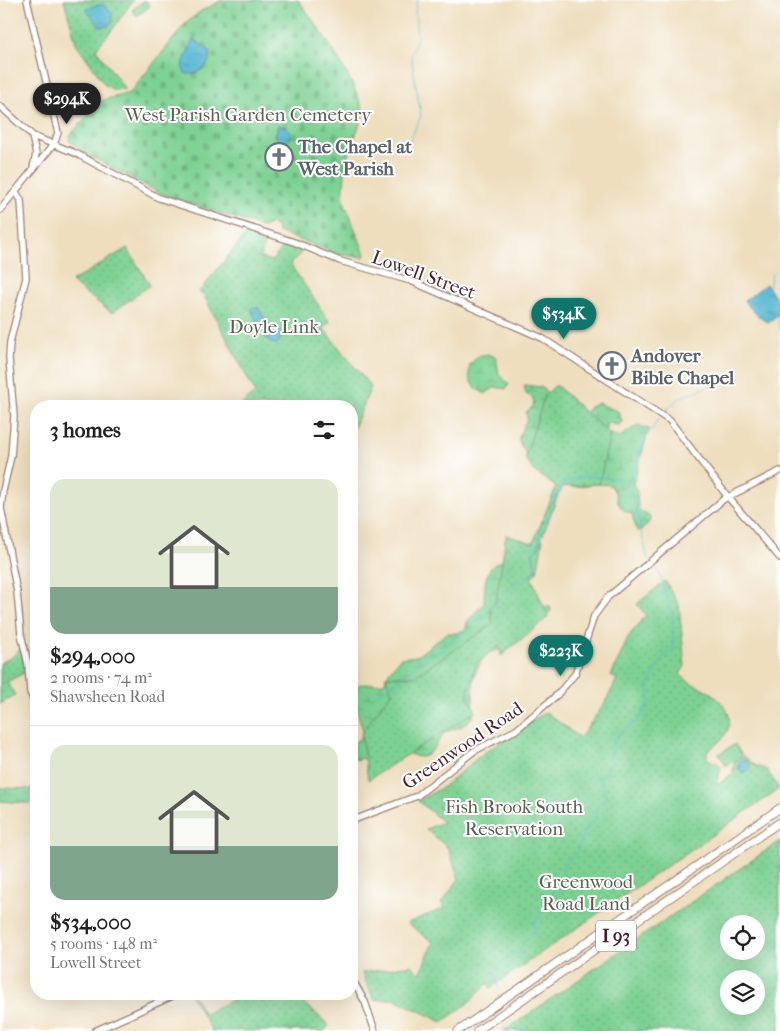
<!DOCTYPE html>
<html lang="en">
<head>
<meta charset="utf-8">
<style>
	:root { --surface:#fff; --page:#f6f6f6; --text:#222; --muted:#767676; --line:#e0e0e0; --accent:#0f766e }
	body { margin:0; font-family:"IM FELL French Canon",serif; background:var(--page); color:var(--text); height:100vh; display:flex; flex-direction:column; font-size:19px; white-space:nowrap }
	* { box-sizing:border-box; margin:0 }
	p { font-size:16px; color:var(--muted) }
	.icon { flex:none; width:28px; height:28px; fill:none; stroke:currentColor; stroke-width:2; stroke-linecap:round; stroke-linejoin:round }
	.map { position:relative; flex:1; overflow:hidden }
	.drawer { position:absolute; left:30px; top:400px; width:328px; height:600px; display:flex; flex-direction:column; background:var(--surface); border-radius:20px; box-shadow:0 5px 20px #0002 }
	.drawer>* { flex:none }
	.buttons { position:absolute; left:720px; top:915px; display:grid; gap:10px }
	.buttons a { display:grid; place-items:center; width:45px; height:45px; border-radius:50%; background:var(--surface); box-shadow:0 5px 20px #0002; font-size:25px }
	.price { position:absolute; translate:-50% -42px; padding:0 11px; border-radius:18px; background:var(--accent); color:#fff; font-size:16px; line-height:32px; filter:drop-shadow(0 1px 2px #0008) }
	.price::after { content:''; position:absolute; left:50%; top:30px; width:15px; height:11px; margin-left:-8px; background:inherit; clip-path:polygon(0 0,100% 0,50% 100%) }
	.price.selected { background:#222; color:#fff }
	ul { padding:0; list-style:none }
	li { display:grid; align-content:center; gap:10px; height:265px; padding:0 20px }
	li+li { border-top:1px solid var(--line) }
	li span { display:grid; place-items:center; height:155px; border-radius:15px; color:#555 }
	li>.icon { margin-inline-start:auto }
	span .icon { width:90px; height:90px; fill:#fffc; stroke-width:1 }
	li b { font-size:21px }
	h2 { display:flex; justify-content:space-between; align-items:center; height:60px; padding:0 20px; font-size:21px }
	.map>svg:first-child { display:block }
	.grass { fill:#7dd193; stroke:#64785f }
	.wetland { fill:url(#wetland-marsh); stroke:#64785f }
	.cemetery { fill:url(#cemetery-stones); stroke:#64785f }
	.park { fill:url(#park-dots); stroke:#64785f; fill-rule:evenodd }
	.water { fill:url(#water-ripples); stroke:#4e6a7e }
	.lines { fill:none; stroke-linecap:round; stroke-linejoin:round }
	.stream { stroke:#53b6d2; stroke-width:1 }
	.secondary-casing { stroke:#9c7e74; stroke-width:8 }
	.highway-casing { stroke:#9c7e74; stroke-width:9 }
	.secondary { stroke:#fff; stroke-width:5.5 }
	.highway { stroke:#fff; stroke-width:7 }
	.labels { text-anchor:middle; stroke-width:4; stroke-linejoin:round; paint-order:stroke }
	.shield { fill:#fff; stroke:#80626b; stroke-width:1 }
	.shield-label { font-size:18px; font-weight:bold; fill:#4a1f2b }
	.park-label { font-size:19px; fill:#5c5d4f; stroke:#fff }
	.worship-label { font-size:19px; font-weight:bold; fill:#5b616d; stroke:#fff; text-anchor:start }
	.street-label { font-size:19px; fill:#4a1f2b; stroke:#fff }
</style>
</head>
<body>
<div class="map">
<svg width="780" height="1031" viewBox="0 0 780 1031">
	<defs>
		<pattern id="wetland-marsh" width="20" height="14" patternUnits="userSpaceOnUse" patternTransform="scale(1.25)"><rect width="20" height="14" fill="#7dd193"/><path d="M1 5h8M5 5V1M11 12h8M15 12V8" fill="none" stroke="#6eb37f"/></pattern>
		<pattern id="cemetery-stones" width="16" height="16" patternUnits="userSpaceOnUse" patternTransform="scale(1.25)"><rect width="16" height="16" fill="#7dd193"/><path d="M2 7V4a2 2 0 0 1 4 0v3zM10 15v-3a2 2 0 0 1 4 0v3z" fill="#6eb37f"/></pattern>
		<pattern id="park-dots" width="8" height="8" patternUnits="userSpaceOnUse" patternTransform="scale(1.25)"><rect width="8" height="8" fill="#7dd193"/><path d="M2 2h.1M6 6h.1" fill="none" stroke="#6eb37f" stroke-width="1.8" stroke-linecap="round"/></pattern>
		<pattern id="water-ripples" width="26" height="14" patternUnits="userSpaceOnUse" patternTransform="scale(1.25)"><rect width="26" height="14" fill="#53b6d2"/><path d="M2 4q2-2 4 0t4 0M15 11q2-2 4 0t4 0" fill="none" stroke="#4793ab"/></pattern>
	</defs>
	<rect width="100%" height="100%" fill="#fff"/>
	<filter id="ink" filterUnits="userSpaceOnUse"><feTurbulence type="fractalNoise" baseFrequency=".02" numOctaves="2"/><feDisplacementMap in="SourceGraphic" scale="10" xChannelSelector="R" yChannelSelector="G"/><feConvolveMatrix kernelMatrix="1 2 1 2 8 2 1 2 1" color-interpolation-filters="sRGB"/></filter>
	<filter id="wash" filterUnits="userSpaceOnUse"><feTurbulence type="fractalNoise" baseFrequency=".0096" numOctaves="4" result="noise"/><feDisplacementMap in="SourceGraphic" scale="20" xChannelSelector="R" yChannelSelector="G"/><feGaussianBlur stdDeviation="1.12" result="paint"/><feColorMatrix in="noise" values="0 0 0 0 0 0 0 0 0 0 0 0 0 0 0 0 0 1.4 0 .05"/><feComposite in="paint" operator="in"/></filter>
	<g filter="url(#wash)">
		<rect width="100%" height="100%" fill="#eedebe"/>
		<path class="grass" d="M145 0 150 6 137 16 132 10Z
			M735 744 742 755 726 766 719 754Z"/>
		<path class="wetland" d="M487 354 496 357 499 374 509 384 506 389 495 387 485 394C471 385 467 381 470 364L479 356Z
			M524 385 541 387 549 394 583 416 590 407 598 403 619 412 622 422 619 425 606 423 607 433 620 437 638 425 649 429 633 484 637 492 638 509 650 517V521L642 530 637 531 632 514C612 507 621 496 610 485L597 484 573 487 530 462 519 441V436L527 419 526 412C532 408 535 405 533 398L526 394Z
			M537 538 543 540 537 572 527 582 535 605 550 607 551 611C527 631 523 647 488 652 468 677 474 687 473 716 471 718 468 722 465 724 459 729 449 729 444 734 433 747 428 767 405 751L370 756 357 760 351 757 355 742 364 734 356 707 351 704V685L384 683 389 672 400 658 417 656 447 633H457L466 629 467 622 484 603C485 587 483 571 498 562L514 564Z
			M0 788 36 789V804L0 801Z"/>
		<path class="cemetery" d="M223 0H298C321 30 353 77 364 113L346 160 343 199 365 254 364 257 340 255 278 232 276 226 271 224 264 228 162 194 92 157 69 141 70 135 103 100 130 93 186 23 201 11Z"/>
		<path class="park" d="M64 0H133L115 26 96 49 125 89 114 90 105 85 76 43Z
			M248 232 266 237 260 258 272 261 285 243 304 250 290 264 330 322 323 328 371 387 351 435V406H240L255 392 205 298 199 292Z
			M127 248 150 285 112 313 71 282Z
			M556 385 610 435 599 484 561 487 538 548 533 553 536 570 530 574 548 617 501 656 499 646 476 663 467 696 476 711 368 780 361 733 392 692 385 676H415L493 624 490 608 496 601 506 535 533 543 556 487 533 470 525 458 545 395Z
			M665 581 679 605 685 666 680 674C692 687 699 684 712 694 739 714 733 735 707 751V759L718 763 721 768 716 783 719 784 733 773 734 762 744 756 755 765 767 770 779 789 490 988 489 982 466 1005 442 1022 394 999 374 1000 362 973 411 965 420 974 433 942 407 923 445 908 441 903 459 879 448 848 426 829 443 822 418 801 443 787 481 755 546 712 580 738 605 703 617 679 611 676 629 636 646 615 637 604Z
			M21 649 26 672 7 682 15 695 0 704V663L12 657Z
			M780 841V1031H504ZM729 924H756V951H729ZM729 979H756V1006H729Z
			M190 994H193L204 1014 244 994H296L299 999 329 1025 324 1031H212Z"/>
		<path class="water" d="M97 5H104L112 14 113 22 108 26 100 27 87 11 88 8Z
			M193 39 209 50 211 55C208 67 199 75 186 74L182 67Z
			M278 125 286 127 291 133V138L287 142H279L276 134Z
			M766 284 778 300 780 314 768 322 760 318 744 301Z
			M253 307 258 308 267 322 281 334V339L277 344C263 344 256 319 251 309Z
			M738 766a6 6 0 1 1 12 0a6 6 0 1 1-12 0Z"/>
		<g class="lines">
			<path class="stream" d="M410 140 421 116 411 55 417 38 415 12 417 0
				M769 288 772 274
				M778 315 780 330
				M665 411 681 397 707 387
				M627 485 648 432 652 429 659 418
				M0 610 2 609
				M375 695 394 684 416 665 443 649 456 637 468 631 472 622H478C493 609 515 576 533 573L536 568 531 554 532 549 539 542C539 532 541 524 549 518L555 496 561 492 564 482 587 476 621 479 632 494 648 559
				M499 989 494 975C498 966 507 959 514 952L518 953 527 938 536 934 533 922 541 919 540 909 548 906 560 890 564 881 562 868 577 851 587 825 595 821 597 805 605 799 606 793 599 781 601 777 608 773 613 741 619 733 638 721 649 701V684L663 657 673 650V615L658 570 651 564
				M502 1031 511 1018"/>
		</g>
	</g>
	<g filter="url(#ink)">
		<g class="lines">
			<defs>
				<path id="secondary" d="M0 106 33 136 75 153 159 198 294 242 340 261 411 281 542 338 670 421 728 497 780 558
					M32 136 36 154 33 168
					M16 192 21 200 26 278 10 342 9 359 14 416 11 456 3 491 1 508 17 592 21 634 28 664 30 692 36 707
					M0 210 54 144 58 133 27 0
					M351 821 417 796 474 751 516 730 557 695 575 674 594 616 608 597 724 499 780 471
					M351 977 365 1002 375 1031
					M95 1031 177 994"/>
				<path id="highway" d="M458 1031 780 808
					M477 1031 780 822"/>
			</defs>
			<use href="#secondary" class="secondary-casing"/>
			<use href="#highway" class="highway-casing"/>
			<use href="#secondary" class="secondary"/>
			<use href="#highway" class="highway"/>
		</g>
	</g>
	<defs>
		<symbol id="church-ring" viewBox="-11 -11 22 22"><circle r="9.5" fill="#fff" stroke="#6b7280" stroke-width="1.5"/><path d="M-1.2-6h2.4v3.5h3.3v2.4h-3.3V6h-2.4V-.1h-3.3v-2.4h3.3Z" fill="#6b7280"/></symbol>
	</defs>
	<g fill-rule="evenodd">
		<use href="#church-ring" x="263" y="141" width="32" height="32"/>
		<use href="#church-ring" x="596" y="350" width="32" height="32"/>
	</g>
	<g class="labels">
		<rect class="shield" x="596" y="920.5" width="40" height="31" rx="4"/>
		<g class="shield-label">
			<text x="616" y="942">I 93</text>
		</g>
		<g class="park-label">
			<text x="248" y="121">West Parish Garden Cemetery</text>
			<text x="274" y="333">Doyle Link</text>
			<text x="514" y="813">Fish Brook South<tspan x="514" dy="22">Reservation</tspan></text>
			<text x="586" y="888">Greenwood<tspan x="586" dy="22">Road Land</tspan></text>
		</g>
		<g class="worship-label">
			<text x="298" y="153">The Chapel at<tspan x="298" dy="22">West Parish</tspan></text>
			<text x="631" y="362">Andover<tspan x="631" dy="22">Bible Chapel</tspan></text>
		</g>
		<g class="street-label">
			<text transform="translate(424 274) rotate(20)" y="7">Lowell Street</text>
			<text transform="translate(462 745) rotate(-34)" y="7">Greenwood Road</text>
		</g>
	</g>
</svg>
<div class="buttons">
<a><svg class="icon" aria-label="locate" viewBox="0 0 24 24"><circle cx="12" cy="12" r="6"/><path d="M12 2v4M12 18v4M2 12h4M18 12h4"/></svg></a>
<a><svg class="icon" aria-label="layers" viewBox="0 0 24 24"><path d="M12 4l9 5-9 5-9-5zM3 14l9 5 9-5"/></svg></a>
</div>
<b class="price selected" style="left:67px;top:125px">$294K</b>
<b class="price" style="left:564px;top:340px">$534K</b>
<b class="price" style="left:561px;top:677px">$223K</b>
<section class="drawer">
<h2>3 homes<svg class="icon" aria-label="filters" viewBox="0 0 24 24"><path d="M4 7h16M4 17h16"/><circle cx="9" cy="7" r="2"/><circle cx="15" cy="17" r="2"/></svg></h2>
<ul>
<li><span style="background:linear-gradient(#dfe7d0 70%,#7fa58c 0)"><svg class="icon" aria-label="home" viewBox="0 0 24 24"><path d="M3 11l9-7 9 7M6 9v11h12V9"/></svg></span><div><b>$294,000</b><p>2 rooms · 74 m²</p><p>Shawsheen Road</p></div></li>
<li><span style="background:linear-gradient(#dfe7d0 65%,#7fa58c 0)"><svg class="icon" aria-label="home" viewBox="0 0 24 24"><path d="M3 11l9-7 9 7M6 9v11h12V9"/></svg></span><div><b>$534,000</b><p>5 rooms · 148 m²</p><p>Lowell Street</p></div></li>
</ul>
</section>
</div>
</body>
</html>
